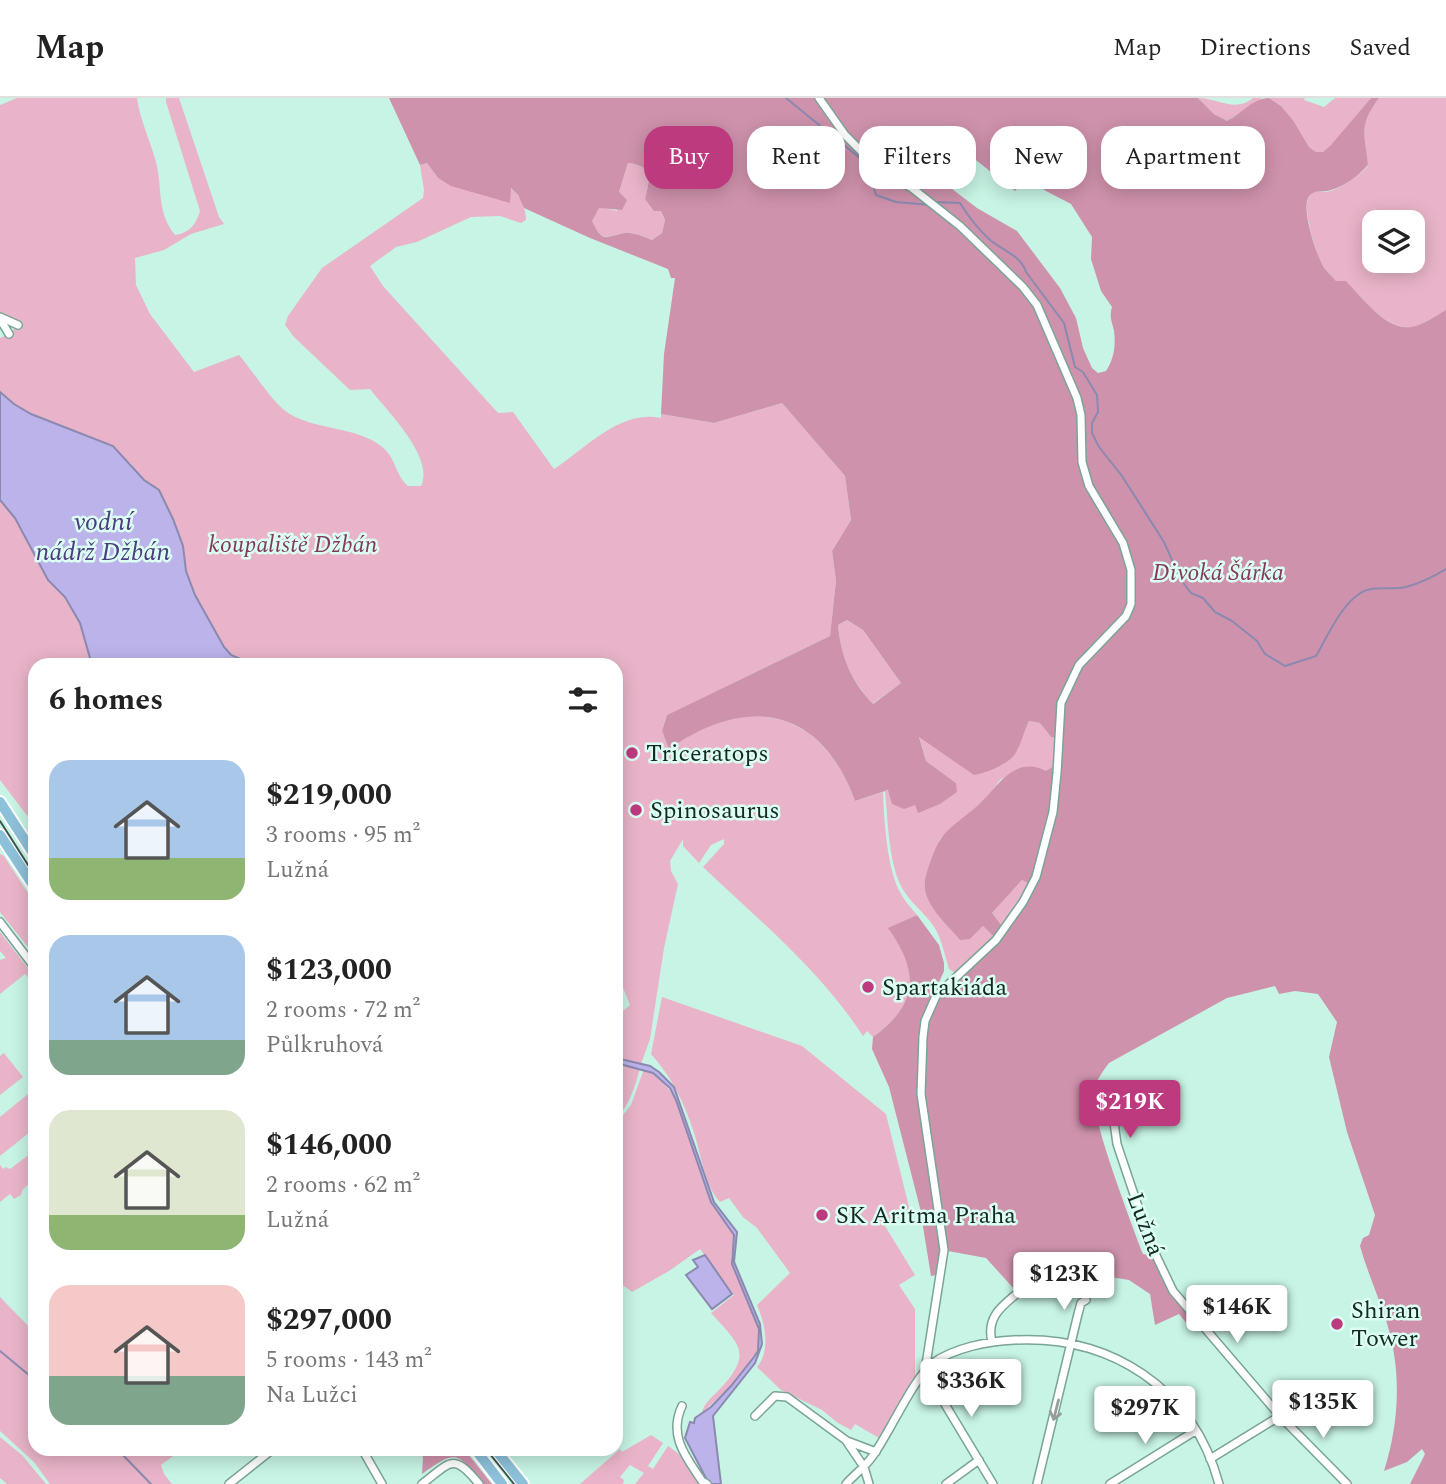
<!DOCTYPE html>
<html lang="en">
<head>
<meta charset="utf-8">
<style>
	:root { --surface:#fff; --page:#f2f2f2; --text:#222; --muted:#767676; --line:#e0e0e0; --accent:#be3a7f }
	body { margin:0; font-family:Spectral,serif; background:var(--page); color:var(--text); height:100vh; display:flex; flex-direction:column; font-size:26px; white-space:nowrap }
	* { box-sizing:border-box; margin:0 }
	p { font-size:23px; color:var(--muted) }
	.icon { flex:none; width:38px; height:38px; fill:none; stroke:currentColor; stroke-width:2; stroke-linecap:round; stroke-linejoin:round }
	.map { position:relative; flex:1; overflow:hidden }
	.sheet { position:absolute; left:28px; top:560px; width:595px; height:798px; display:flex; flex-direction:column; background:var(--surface); border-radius:21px; box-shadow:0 4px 18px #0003 }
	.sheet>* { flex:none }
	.guide { position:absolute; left:644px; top:28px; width:665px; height:63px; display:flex; gap:14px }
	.fabs { position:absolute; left:1362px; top:112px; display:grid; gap:14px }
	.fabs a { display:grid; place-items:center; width:63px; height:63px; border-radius:14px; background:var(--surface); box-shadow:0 4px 18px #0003; font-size:35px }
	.price { position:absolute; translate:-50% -60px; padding:0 16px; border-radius:7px; background:#fff; color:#222; font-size:23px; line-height:46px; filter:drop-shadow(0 2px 4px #0008) }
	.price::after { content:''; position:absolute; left:50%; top:42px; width:21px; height:16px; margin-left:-10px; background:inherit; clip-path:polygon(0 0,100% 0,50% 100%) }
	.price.on { background:var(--accent); color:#fff }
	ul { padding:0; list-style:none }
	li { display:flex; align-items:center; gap:21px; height:175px; padding:0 21px }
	li span { display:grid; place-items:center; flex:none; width:196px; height:140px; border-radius:21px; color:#555 }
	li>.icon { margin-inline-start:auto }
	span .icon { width:84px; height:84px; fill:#fffc; stroke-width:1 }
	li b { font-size:30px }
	h2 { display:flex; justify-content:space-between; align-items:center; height:84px; padding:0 21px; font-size:30px }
	.tag { padding:0 24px; border-radius:21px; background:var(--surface); box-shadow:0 4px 18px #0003; font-size:24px; line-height:63px }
	.tag.on { background:var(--accent); color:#fff }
	header { display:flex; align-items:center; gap:42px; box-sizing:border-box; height:98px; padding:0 35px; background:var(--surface); border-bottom:2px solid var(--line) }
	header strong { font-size:33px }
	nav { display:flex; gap:38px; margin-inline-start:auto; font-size:24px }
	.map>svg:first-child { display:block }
	.green { fill:#e9b4c9; fill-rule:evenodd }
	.forest { fill:#cf92ac; fill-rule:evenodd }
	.water { fill:#bcb3eb; stroke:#8a89af; stroke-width:2 }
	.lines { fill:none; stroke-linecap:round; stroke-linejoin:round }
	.stream { stroke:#8a89af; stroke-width:2 }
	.street-casing { stroke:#7aa496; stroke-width:10 }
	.primary-casing { stroke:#fff; stroke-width:14 }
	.street { stroke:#fff; stroke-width:7 }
	.primary { stroke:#8dc1d9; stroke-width:10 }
	.tram { stroke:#3c544c; stroke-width:2 }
	.oneway { stroke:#969e9c }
	.poi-dot { fill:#be3a7f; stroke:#dbfff2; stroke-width:2.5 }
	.labels { text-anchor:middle; stroke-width:5; stroke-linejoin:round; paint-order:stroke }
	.park-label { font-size:24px; font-style:italic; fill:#83395c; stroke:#dbfff2 }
	.poi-label { font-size:24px; fill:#162822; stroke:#dbfff2; text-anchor:start }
	.street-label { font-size:24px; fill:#162822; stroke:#dbfff2 }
	.water-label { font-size:26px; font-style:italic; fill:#4d3c80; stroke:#dbfff2 }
</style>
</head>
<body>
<header>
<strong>Map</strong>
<nav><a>Map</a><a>Directions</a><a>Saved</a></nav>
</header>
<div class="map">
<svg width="1446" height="1386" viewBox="0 0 1446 1386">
	<rect width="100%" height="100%" fill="#c7f4e4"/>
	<path class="green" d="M17 0H137C140 22 150 42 156 64 163 91 156 113 175 137 190 135 196 126 200 113L166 4V0H179L219 119 224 126 191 136 164 152 135 160 136 187 150 216 194 274 239 257C252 272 269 299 284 312 311 333 354 327 381 348 396 359 395 377 408 388H421C435 359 386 312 370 291L350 292 294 239 285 227 288 218 322 170 423 100 424 92 420 67 427 65 438 80 509 104 510 90C520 96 526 111 526 122L521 125 500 118 471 119 417 144 396 149 370 168 383 188 498 315 513 314 554 371C585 351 620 311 661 320V316L714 325 782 305 845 378 851 422 832 453 836 483 830 538 667 617 662 633 669 650C747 596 821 609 855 703L883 694C884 721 887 771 900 794 904 802 911 810 917 817L889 830C920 875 918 906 873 939L867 933 863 938C821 873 759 822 703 769L724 746V741L711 747 699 765 683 748V741L670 763 671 773 678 786 664 850 650 941 641 966 616 960V919L630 907 622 887 616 885V567H289L276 562 240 561 231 557 224 549 195 497 186 473 183 448 173 421 158 392 144 382 130 365 56 326 31 316 14 306 0 294V240L9 236 16 229 0 215V7Z
		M1198 0C1216 0 1236 15 1253 0H1262L1227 23 1214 16Z
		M1269 0H1305L1304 2 1324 9 1335 0H1371L1332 47 1323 54H1316L1309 49 1293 22 1281 8Z
		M1379 0H1446V212C1435 218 1424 227 1412 229 1386 233 1362 199 1346 183H1336C1333 179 1328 175 1325 171 1317 161 1300 107 1310 97 1315 92 1320 94 1326 94 1340 92 1358 78 1368 68 1365 35 1358 27 1379 0ZM1374 124H1412V163H1374Z
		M628 65C654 68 650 80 645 101L654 112 661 113 665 122 662 135 652 142C644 139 633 134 624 135 606 139 602 144 591 123L599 109 617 113 619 94Z
		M0 402 15 420 48 482 65 499 80 525 92 567H35V728L0 682Z
		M847 522 863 532 901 585 872 606C850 578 842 564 838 527Z
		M1029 623 1040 625 1051 639 1062 640 1060 663 1046 674 1001 681 980 707 939 742 970 841 983 828 995 840 955 875 949 871C944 855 941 835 929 822 918 809 906 800 899 784 888 756 888 722 885 693L956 685 926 663 919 638 933 646 1022 638Z
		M0 756 4 758 35 806V858L0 814Z
		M1022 782 1029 786 1002 828 992 815Z
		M0 834 35 879V887L25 876 0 896V862L6 860 0 853Z
		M662 899 802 948 886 1016 910 1113 885 1128 915 1177 899 1187 915 1211V1279L879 1340 855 1326 851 1332 838 1325 822 1312 781 1292 757 1269C771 1253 765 1225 757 1207L790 1175 757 1130 743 1119 729 1100 720 1104C704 1087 701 1054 693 1032 684 1004 671 978 651 956Z
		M4 955 23 979 0 997V958Z
		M616 965 640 970C635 989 630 1006 616 1021Z
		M644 971C688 990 693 1061 710 1102 715 1115 728 1124 734 1137L731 1160 759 1231 758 1254 731 1288 702 1315C704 1305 711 1300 718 1293 754 1256 740 1247 711 1215L734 1197 700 1151 669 1173 632 1194 616 1182V1026L631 1007Z
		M33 992 35 995V1030L0 1058V1019Z
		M35 1052V1081L23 1091 21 1097 14 1101 10 1096 0 1104V1067L3 1071 6 1069 10 1071Z
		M0 1199 35 1235V1351H178L180 1353 161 1367 164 1376 172 1386H50L34 1364 0 1333Z
		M651 1337 663 1345 648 1368 653 1371 668 1348 679 1356 702 1386H635L644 1375 630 1367 620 1379 624 1382 623 1386H580L620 1351 622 1354Z
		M0 1339 22 1357 46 1386H7L0 1380Z"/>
	<path class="forest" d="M389 0H1198L1214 16 1227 23C1241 16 1253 0 1269 0L1281 8 1293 22 1309 49 1316 54H1323L1331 47 1371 0H1379C1358 28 1365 35 1368 67 1358 78 1345 88 1331 92 1324 95 1317 91 1310 97 1299 107 1317 160 1325 171 1328 175 1333 179 1336 183H1346C1362 199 1386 233 1411 229 1424 227 1435 218 1446 212V1386H1410L1425 1356 1422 1351 1407 1364 1384 1373C1400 1322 1402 1270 1385 1219 1377 1195 1367 1173 1360 1148L1363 1140 1369 1137 1375 1117 1347 1034 1329 959 1337 924 1318 896 1295 893 1279 896 1275 888 1227 900 1109 965C1103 973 1096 983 1093 993 1089 1014 1133 1130 1143 1156L1154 1158 1165 1187 1198 1228 1192 1232 1179 1216 1155 1227 1150 1196 1129 1182 1104 1178 1097 1159C1066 1154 1039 1176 1016 1193L986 1160 948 1153C939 1090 906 959 936 903 945 886 980 856 995 840L983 828 970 841 960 842C947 826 922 806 925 783 926 775 935 749 940 742 948 729 965 719 976 709 997 691 1013 656 1046 673L1060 664 1061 641 1051 639 1040 625 1029 623C1024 633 1021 647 1015 656 1008 666 987 675 974 677L919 639 926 663 956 685 957 694 940 706 918 715 915 707 904 711 892 706 888 692 855 703C821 609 747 596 669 651L662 633 667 617 830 538 836 483 832 453 851 422 845 378 782 305 714 325 661 316 664 256 675 180H671L668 171 590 140 524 110 518 97 511 90 510 105 451 88 438 80 427 65 420 67ZM962 51 1015 93 1027 80 1046 93 1071 106 1092 139 1091 161 1101 193 1112 209C1109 220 1112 223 1114 233 1116 247 1114 261 1106 273L1098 275 1092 270 1083 250 1076 220 1060 190 1017 133 977 110 939 81V75L945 65 951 67ZM628 65C654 68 650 80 645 101L654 113H661L665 122 662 135 652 142C644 139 633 134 624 135 606 139 602 145 592 123L599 110 622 112 627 102 619 94ZM847 522 863 532 901 585 873 606C851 583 841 559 838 527ZM1022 782 1029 786 1002 828 992 815Z
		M917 817 939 847 944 865V873L925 916 919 999 940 1151 937 1177 931 1178 920 1110 889 989 872 951 873 939C918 906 920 875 888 830Z
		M418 1351H464L492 1386H483C457 1354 457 1351 422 1376L423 1359Z"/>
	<path class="water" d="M0 294 14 306 31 316 113 348 144 382 159 392 173 421 183 448 186 473 195 497 224 549 231 557 240 561 276 562 290 567H92L80 525 65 499 48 482 15 420 0 402Z
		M616 960 650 968 659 974 674 989 714 1104 737 1134 734 1164 760 1226 762 1246 755 1265 713 1318 721 1386H709L685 1340 690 1324 694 1325 695 1320 711 1309 731 1288 754 1259 758 1253 759 1231 732 1166 734 1137 711 1104 676 1002 670 990 653 975 616 965Z
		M705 1157 732 1196 712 1211 686 1177 698 1169 693 1162Z"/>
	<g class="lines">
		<path class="stream" d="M786 0 866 65 876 97 896 104 930 107
			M935 104 960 105C968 118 977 130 989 141 1001 152 1021 157 1026 174L1064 225 1075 269 1083 274 1097 297 1098 314 1092 325V335L1099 349 1122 378 1164 444 1181 482 1191 495 1203 500 1215 514 1232 523 1257 543 1265 556 1285 568 1316 558C1328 538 1339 510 1359 496 1373 486 1391 493 1406 489 1420 485 1433 479 1446 471
			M0 1253 35 1282
			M117 1351 151 1386"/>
		<defs>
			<path id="street" d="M819 0 845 37 882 74 912 90 960 128 1023 189 1037 207 1077 300 1081 317 1082 364 1089 388 1123 445 1131 472V506L1126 518 1079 567 1061 605 1057 675 1053 714 1036 779 1023 804 996 842 936 898 925 923 923 939 921 996 944 1152 925 1273
				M0 219 18 227
				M0 221 9 236
				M0 824 35 870
				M1112 1010 1117 1046 1151 1147 1173 1193 1280 1318 1347 1386
				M992 1244C984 1211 1014 1203 1032 1181
				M925 1273 993 1386
				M682 1308C668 1338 686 1359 702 1383L707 1386
				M755 1318 775 1298 787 1299 847 1343 876 1354
				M847 1344 864 1369 869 1386
				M362 1351 382 1386
				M1210 1361 1280 1318
				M229 1386 273 1351
				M422 1386C451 1364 453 1354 479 1386
				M846 1386C854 1377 865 1369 872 1359 888 1338 914 1279 933 1265 954 1250 988 1243 1014 1242 1111 1237 1193 1290 1219 1386
				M946 1386 979 1362
				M1037 1386 1078 1216 1081 1205 1086 1202
				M1110 1386 1195 1333"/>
			<path id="primary" d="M0 704 35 758
				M0 737 35 790
				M475 1351 502 1386
				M495 1351 523 1386"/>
		</defs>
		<use href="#street" class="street-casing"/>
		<use href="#primary" class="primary-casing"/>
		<use href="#street" class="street"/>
		<use href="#primary" class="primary"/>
		<path class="tram" d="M0 723 35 778
			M486 1351 514 1386"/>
	</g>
	<defs><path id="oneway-shaft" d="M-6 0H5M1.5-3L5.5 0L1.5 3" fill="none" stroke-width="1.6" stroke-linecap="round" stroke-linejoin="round" transform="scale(1.75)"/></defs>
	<use class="oneway" href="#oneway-shaft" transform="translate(1056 1312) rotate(104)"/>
	<g class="poi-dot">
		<circle cx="632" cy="655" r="7"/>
		<circle cx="636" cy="712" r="7"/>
		<circle cx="868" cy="889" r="7"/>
		<circle cx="822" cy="1117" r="7"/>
		<circle cx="1337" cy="1226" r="7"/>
	</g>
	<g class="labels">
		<g class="park-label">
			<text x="293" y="454">koupaliště Džbán</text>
			<text x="1218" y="482">Divoká Šárka</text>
		</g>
		<g class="poi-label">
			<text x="646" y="663">Triceratops</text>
			<text x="650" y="720">Spinosaurus</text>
			<text x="882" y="897">Spartakiáda</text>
			<text x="836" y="1125">SK Aritma Praha</text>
			<text x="1351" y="1220">Shiran<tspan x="1351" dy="28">Tower</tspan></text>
		</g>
		<g class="street-label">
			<text transform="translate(1146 1126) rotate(69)" y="8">Lužná</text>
		</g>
		<g class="water-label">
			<text x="103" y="432">vodní<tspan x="103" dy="30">nádrž Džbán</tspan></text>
		</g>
	</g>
</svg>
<div class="fabs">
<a><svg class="icon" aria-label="layers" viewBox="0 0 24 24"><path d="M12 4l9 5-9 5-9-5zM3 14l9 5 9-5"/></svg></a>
</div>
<b class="price on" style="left:1130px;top:1042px">$219K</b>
<b class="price" style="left:1064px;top:1214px">$123K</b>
<b class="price" style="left:1237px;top:1247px">$146K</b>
<b class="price" style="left:971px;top:1321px">$336K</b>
<b class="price" style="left:1323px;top:1342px">$135K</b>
<b class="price" style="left:1145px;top:1348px">$297K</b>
<div class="guide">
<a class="tag on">Buy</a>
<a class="tag">Rent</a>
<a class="tag">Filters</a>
<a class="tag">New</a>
<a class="tag">Apartment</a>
</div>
<section class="sheet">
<h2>6 homes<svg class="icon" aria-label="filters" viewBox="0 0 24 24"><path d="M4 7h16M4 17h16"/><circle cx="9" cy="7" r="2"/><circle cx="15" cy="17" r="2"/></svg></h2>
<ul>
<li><span style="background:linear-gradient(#a9c7e8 70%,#8fb573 0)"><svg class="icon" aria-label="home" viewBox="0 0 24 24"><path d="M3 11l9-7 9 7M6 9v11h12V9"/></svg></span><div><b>$219,000</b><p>3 rooms · 95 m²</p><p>Lužná</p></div></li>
<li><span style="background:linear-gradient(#a9c7e8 75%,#7fa58c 0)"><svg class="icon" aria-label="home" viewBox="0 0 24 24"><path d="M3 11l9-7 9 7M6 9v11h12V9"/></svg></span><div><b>$123,000</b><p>2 rooms · 72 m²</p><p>Půlkruhová</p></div></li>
<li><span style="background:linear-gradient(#dfe7d0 75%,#8fb573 0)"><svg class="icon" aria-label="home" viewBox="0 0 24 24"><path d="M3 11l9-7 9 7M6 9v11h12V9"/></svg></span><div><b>$146,000</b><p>2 rooms · 62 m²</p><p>Lužná</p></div></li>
<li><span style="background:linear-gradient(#f6c9c9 65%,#7fa58c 0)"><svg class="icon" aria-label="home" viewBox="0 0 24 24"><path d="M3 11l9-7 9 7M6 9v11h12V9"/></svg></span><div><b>$297,000</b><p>5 rooms · 143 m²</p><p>Na Lužci</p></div></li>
</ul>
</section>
</div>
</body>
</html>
